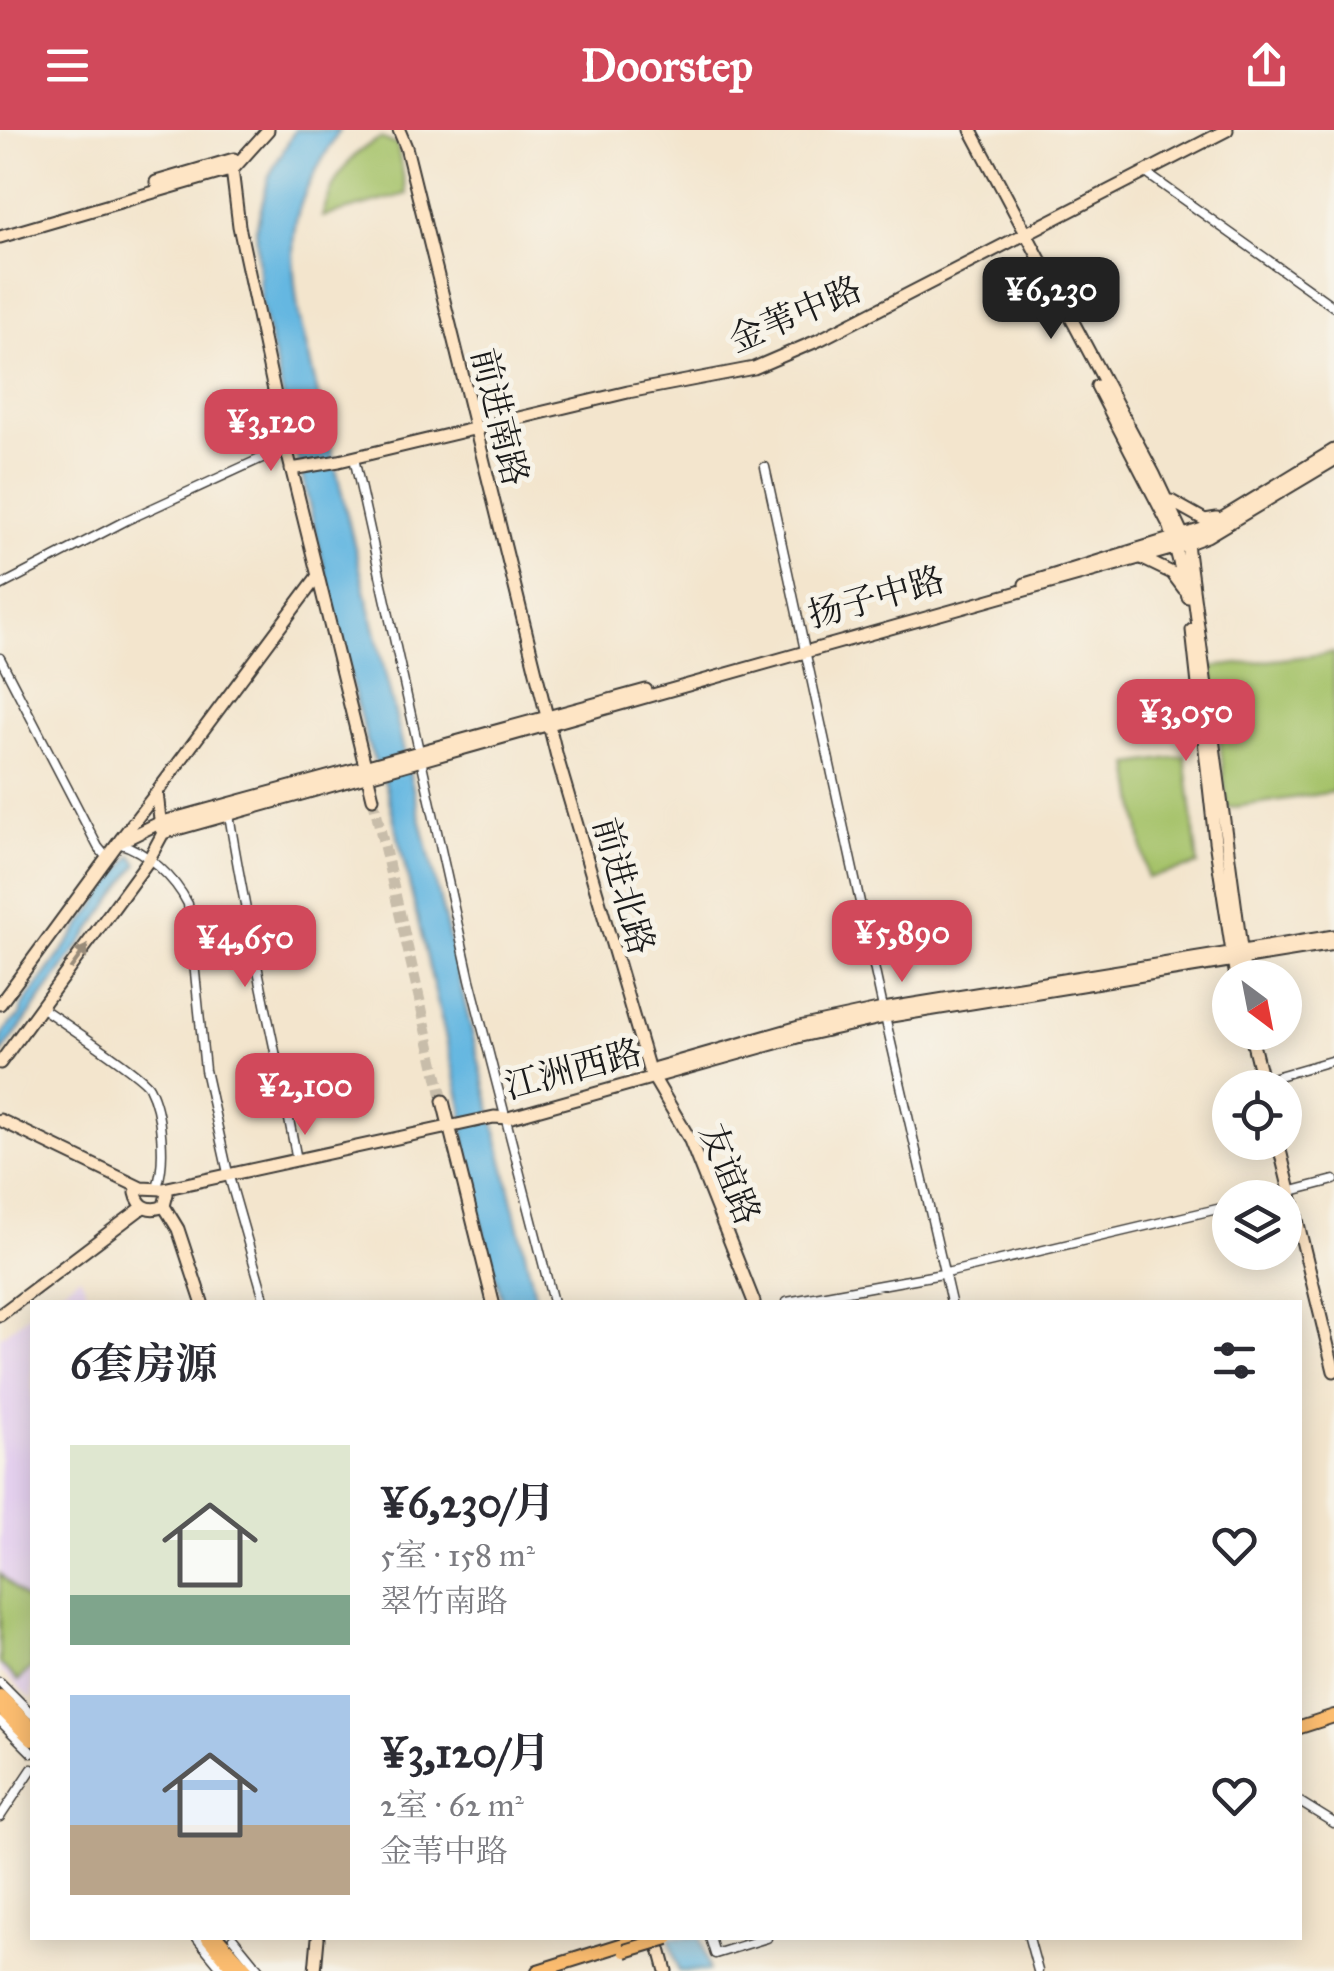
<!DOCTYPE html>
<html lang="zh">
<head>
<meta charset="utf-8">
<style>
	:root { --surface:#fff; --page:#f7f7f7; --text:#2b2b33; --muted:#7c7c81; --accent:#d1495b }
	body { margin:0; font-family:"IM FELL Great Primer","Noto Serif SC",serif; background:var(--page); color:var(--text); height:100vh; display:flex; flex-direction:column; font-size:38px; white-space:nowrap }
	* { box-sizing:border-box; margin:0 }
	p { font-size:32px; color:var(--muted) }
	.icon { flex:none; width:55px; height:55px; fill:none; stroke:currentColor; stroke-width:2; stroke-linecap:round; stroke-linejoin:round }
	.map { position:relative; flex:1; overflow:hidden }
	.sheet { position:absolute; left:30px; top:1170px; width:1272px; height:640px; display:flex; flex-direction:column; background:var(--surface); border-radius:0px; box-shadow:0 5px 25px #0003 }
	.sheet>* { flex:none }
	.needle { width:65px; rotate:148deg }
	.fabs { position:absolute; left:1212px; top:830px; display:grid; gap:20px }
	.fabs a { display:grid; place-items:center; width:90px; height:90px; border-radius:50%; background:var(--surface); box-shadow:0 5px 25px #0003; font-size:50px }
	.price { position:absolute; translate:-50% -85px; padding:0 22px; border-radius:20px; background:var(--accent); color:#fff; font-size:32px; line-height:65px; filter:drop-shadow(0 2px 5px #0008) }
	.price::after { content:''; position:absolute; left:50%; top:60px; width:30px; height:22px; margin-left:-15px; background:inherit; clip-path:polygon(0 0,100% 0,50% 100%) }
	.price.selected { background:#222; color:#fff }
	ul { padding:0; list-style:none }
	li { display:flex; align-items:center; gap:30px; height:250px; padding:0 40px }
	li span { display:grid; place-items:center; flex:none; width:280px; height:200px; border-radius:0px; color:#555 }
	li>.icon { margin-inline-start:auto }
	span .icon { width:120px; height:120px; fill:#fffc; stroke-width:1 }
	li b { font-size:42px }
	h2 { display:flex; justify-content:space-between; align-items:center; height:120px; padding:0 40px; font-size:42px }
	header { display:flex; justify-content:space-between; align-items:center; height:130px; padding:0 40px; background:var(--accent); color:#fff; font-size:45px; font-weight:800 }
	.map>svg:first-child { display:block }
	.built { fill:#e6d2f0 }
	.green { fill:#a5c269; stroke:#606f42; stroke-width:2.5 }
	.water { fill:#65b7e1; stroke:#406a7e; stroke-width:2.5 }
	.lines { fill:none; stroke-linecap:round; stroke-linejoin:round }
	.secondary-tunnel { stroke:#c8bdaa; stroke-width:11; stroke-dasharray:11 5.5; stroke-linecap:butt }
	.street-casing { stroke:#3c3a37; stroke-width:11 }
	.secondary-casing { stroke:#3c3a37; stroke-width:15 }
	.primary-casing { stroke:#3c3a37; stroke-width:16 }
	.street { stroke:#fff; stroke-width:8 }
	.secondary { stroke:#fee5c5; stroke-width:11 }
	.primary { stroke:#fcbd6f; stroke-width:12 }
	.primary-bridge-casing { stroke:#3c3a37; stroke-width:16; stroke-linecap:butt }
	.primary-bridge { stroke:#fcbd6f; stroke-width:12 }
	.oneway { fill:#988b79 }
	.labels { text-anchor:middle; stroke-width:10; stroke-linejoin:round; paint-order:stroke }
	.street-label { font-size:35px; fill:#1c1c1c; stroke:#f7f3e8 }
</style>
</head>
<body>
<header><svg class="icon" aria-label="menu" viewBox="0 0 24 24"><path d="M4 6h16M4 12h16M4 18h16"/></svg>Doorstep<svg class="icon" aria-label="share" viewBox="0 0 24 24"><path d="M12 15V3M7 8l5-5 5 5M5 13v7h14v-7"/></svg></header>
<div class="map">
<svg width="1334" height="1841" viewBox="0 0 1334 1841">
	<rect width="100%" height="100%" fill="#f7f3e8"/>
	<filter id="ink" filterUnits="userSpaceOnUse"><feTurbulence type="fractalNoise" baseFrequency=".01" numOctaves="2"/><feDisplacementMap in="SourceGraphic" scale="20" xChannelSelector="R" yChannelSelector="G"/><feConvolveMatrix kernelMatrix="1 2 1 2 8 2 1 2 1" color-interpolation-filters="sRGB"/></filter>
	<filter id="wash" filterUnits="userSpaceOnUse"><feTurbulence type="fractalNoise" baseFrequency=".0048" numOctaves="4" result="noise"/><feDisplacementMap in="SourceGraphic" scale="40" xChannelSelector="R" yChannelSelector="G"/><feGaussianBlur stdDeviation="2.25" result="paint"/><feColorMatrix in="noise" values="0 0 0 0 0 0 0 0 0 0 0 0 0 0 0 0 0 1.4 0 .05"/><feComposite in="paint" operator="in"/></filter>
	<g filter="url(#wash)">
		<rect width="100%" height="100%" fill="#f3e5cd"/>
		<path class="built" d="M80 1146 92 1172H45Z
			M32 1182V1569L0 1541V1207Z"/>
		<path class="green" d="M381 8 397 15 407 64 322 87C332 51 347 24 381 8Z
			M1334 523V662L1227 678 1212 537Z
			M1185 626 1198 735 1147 748 1130 634Z
			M0 1444 32 1476V1537L18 1551 0 1534Z"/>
		<path class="water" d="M295 0H340C292 78 286 95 299 186L537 1172H503C485 1109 464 1042 462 976L386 656 368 615 357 575 261 174 256 99 269 46Z
			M132 725 138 734 0 926C0 906 4 897 20 886L22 877Z
			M669 1808H700L709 1841H678Z"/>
	</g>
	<g filter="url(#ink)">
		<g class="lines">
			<path class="secondary-tunnel" d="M373 668 443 971"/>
			<defs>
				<path id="street" d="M1146 43 1334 177
					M354 328 470 850 553 1172
					M765 337 885 887 951 1172
					M0 456 127 390 286 317
					M0 528 98 717 107 728
					M229 684C247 800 275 915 297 1030
					M118 713C147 721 175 748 188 774L205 940 228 1043 265 1172
					M42 878C59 890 143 945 149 957 162 982 166 1031 157 1057
					M1268 949 1334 930
					M1265 1068 1334 1050
					M787 1172 942 1144 1230 1076
					M0 1552 32 1584
					M0 1591 32 1623
					M1300 1672 1334 1693
					M0 1687 32 1639
					M197 1808 224 1841
					M233 1808 260 1841
					M710 1808 715 1824 767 1808
					M1029 1808 1038 1841"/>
				<path id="secondary" d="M399 0 406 17 557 627 649 940 689 1008 754 1172
					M971 0 1154 344 1187 414 1245 848
					M231 31 239 96 286 317 373 668
					M156 52 234 29
					M0 107 233 39 268 0
					M1097 256 1170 397 1188 467
					M291 339 339 331 628 262 754 238 819 210 1227 0
					M1171 371 1205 390 1217 388
					M1141 428 1172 443 1184 459
					M1025 454 1206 398 1334 320
					M1192 500 1215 711 1236 848
					M161 699 157 662 317 447
					M120 710 157 662
					M0 874 118 713 159 693 646 560
					M1250 902 1264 958
					M0 933 148 731 163 703 1178 417 1207 406 1334 330
					M656 938 799 897 883 879 1334 806
					M443 971 493 1172
					M0 990 141 1058 163 1059 167 1064 164 1076C151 1082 139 1078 136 1063L141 1058
					M1278 1012 1334 1241
					M163 1059 494 987 508 988 801 906 885 887 1334 814
					M164 1076 178 1099 202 1172
					M0 1185 143 1077
					M657 1808 666 1841
					M315 1841 318 1808"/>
				<path id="primary" d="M0 1566 32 1598
					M0 1578 32 1610
					M1300 1597 1334 1586
					M208 1808 235 1841
					M218 1808 248 1841
					M538 1841 643 1808"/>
			</defs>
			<use href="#street" class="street-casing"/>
			<use href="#secondary" class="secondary-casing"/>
			<use href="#primary" class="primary-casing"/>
			<use href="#street" class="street"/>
			<use href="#secondary" class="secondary"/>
			<use href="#primary" class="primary"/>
			<defs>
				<path id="primary-bridge" d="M625 1821 668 1808"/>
			</defs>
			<use href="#primary-bridge" class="primary-bridge-casing"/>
			<use href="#primary-bridge" class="primary-bridge"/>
		</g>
		<defs><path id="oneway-solid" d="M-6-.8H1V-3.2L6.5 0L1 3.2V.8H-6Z" transform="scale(2.5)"/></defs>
		<use class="oneway" href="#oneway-solid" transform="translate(79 827) rotate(-54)"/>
	</g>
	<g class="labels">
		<g class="street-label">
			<text transform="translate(795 184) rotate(-23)" y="12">金苇中路</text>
			<text transform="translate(500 287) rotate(76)" y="12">前进南路</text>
			<text transform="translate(876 467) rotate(-16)" y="12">扬子中路</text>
			<text transform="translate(624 756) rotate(74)" y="12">前进北路</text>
			<text transform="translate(573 939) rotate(-15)" y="12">江洲西路</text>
			<text transform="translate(730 1044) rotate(68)" y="12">友谊路</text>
		</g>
	</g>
</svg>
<div class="fabs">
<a><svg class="needle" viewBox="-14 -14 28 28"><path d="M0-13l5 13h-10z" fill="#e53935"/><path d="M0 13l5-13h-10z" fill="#7c7c81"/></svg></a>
<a><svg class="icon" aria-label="locate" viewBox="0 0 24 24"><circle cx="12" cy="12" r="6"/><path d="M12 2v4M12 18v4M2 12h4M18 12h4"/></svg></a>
<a><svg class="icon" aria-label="layers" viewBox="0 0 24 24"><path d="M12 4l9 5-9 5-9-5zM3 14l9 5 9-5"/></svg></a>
</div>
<b class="price selected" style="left:1051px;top:212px">¥6,230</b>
<b class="price" style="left:271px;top:344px">¥3,120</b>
<b class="price" style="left:1186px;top:634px">¥3,050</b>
<b class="price" style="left:902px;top:855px">¥5,890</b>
<b class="price" style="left:245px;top:860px">¥4,650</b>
<b class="price" style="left:305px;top:1008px">¥2,100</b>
<section class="sheet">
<h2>6套房源<svg class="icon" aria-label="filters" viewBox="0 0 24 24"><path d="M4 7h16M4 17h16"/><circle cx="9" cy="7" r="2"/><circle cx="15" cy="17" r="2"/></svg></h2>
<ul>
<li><span style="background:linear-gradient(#dfe7d0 75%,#7fa58c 0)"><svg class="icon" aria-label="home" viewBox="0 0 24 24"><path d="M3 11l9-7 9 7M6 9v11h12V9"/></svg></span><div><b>¥6,230/月</b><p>5室 · 158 m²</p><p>翠竹南路</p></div><svg class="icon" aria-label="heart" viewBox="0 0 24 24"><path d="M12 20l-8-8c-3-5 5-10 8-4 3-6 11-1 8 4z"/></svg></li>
<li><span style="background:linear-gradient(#a9c7e8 65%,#b9a48a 0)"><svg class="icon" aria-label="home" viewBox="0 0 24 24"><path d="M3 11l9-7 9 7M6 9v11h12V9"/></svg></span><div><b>¥3,120/月</b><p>2室 · 62 m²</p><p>金苇中路</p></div><svg class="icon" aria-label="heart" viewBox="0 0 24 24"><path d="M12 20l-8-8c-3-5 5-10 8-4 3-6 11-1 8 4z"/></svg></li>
</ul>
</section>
</div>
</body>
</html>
